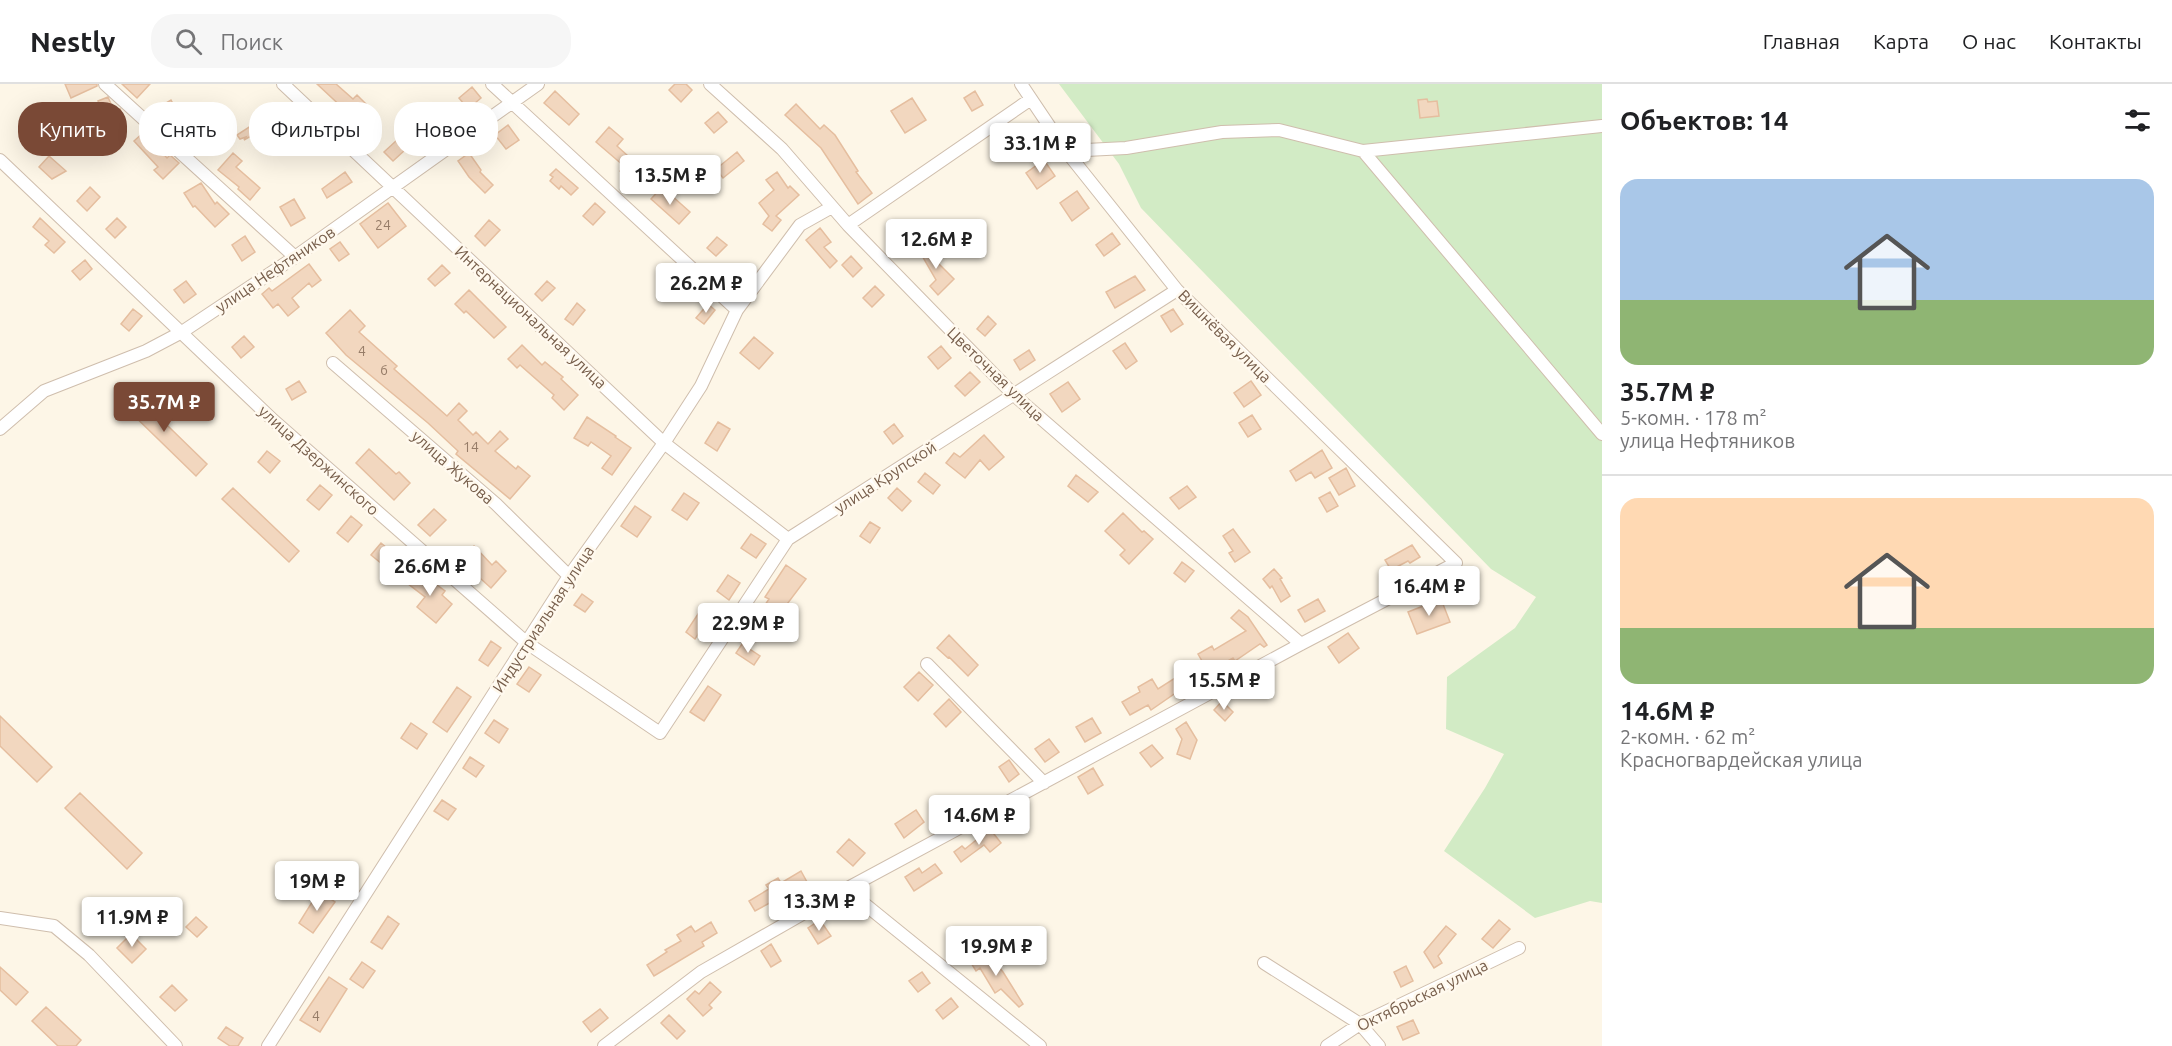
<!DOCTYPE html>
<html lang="ru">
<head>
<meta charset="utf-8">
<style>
	:root { --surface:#fff; --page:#f6f6f6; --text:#202124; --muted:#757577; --line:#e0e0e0; --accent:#7a4936 }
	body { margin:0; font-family:Ubuntu,sans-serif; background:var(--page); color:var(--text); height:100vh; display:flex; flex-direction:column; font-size:22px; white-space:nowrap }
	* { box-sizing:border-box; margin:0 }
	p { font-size:20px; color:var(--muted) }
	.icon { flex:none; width:33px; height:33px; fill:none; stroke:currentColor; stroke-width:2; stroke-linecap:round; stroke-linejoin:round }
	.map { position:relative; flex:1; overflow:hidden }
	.details { display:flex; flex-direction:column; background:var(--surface); width:570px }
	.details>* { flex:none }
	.top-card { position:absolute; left:18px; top:18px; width:570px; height:54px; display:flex; gap:12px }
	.price { position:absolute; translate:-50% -51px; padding:0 14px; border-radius:6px; background:#fff; color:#222; font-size:20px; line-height:39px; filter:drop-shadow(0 2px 3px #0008) }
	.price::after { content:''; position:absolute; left:50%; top:36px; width:18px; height:14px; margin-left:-9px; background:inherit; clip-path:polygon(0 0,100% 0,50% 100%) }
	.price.current { background:var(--accent); color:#fff }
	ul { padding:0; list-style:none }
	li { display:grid; align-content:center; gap:12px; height:318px; padding:0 18px }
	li+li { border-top:2px solid var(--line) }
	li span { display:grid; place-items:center; height:186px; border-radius:18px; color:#555 }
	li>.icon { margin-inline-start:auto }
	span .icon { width:108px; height:108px; fill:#fffc; stroke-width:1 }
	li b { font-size:26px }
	h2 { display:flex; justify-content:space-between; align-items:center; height:72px; padding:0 18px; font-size:26px }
	.chip { padding:0 21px; border-radius:24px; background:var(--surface); box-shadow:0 6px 24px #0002; font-size:21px; line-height:54px }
	.chip.current { background:var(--accent); color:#fff }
	header { display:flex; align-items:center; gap:36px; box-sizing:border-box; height:84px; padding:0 30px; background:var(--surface); border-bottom:2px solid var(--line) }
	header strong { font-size:28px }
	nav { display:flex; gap:33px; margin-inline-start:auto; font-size:21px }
	.search { width:420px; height:54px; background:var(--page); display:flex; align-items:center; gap:15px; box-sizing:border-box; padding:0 21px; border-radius:24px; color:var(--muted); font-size:22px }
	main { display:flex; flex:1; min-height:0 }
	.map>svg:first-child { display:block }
	.green { fill:#d2ebc5 }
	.building { fill:#f2d7bf; stroke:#e5be9f; stroke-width:1.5 }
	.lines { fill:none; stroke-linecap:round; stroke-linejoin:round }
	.minor-casing { stroke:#cfbead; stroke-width:14 }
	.minor { stroke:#fff; stroke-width:12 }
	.labels { text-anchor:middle; stroke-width:5; stroke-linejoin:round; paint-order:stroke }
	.number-label { font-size:14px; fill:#967c68 }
	.street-label { font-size:16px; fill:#775e4b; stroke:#fff9ee }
</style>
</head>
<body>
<header>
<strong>Nestly</strong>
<div class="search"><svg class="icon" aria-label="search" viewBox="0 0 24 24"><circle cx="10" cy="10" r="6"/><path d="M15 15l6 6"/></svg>Поиск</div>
<nav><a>Главная</a><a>Карта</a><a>О нас</a><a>Контакты</a></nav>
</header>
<main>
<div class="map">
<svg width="1602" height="962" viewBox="0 0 1602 962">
	<rect width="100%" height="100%" fill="#fdf6e7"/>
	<path class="green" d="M1059 0H1602V819L1590 817 1535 834 1444 767 1485 704 1504 670 1446 645 1447 593 1515 544 1536 513 1491 485 1141 124 1119 80Z"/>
	<path class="building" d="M65 0H97V2L71 14Z
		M122 0H150L137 14Z
		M317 0H336L353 15 357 11 375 29 362 42Z
		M675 0H686L692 6 681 18 669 6Z
		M472 3 481 14 468 25 459 14Z
		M555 7 579 30 569 41 544 19Z
		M975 7 983 21 972 27 964 14Z
		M108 13 114 27 120 25 125 36 109 44 98 17Z
		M912 14 926 36 905 49 891 27Z
		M1427 15 1428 18 1437 17 1439 32 1420 34 1418 16Z
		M171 16 177 27 163 35 156 25Z
		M796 20 820 45 824 41 835 51 858 87 856 88 872 109 858 120 821 64 785 31Z
		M277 25 283 34 244 56 246 53 240 55 237 51Z
		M718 28 727 38 714 49 705 39Z
		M427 31 438 45 427 54 416 40Z
		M200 40 209 51 194 63 185 52Z
		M508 41 519 56 506 65 495 51Z
		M609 43 623 55 617 62 639 82 629 94 620 87 624 82 596 58Z
		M144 48 167 74 170 71 179 79 163 95 154 86 158 83 134 57Z
		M397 56 405 66 393 77 384 68Z
		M737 68 744 77 723 94 716 85Z
		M233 69 242 77 236 83 260 104 250 116 238 105 239 103 218 86Z
		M469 69 481 86 480 88 493 101 485 109 469 93 458 77Z
		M49 72 66 87 52 95 39 83Z
		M1044 76 1055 92 1037 105 1026 89Z
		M556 85 578 104 571 111 561 102 559 105 550 97 553 93 550 91Z
		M345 88 352 98 327 114 322 105Z
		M777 88 788 104 790 102 799 111 776 132 781 136 772 147 763 140 769 132 759 119 774 106 766 96Z
		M201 99 215 120 217 118 229 130 215 143 195 122 193 123 184 109Z
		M90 103 100 113 87 127 77 117Z
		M662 103 690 128 679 140 651 115Z
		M1077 107 1089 124 1072 137 1060 119Z
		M294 115 305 134 291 142 280 123Z
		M388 119 406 142 378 164 360 140Z
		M595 119 605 128 593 141 583 132Z
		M40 134 65 158 54 169 45 161 49 157 33 143Z
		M117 134 126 143 115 154 106 145Z
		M489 136 500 146 485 162 475 152Z
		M820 144 831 158 824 163 837 177 830 184 806 156Z
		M1112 149 1120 160 1104 172 1096 161Z
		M245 152 255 168 242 177 232 161Z
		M717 153 727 161 716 172 707 164Z
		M340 158 349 170 339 177 330 165Z
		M919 161 926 167 933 163 940 175 936 177 954 195 938 211 930 202 936 196 917 163Z
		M851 172 862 184 853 193 842 181Z
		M85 176 92 185 80 196 72 187Z
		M309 180 321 196 312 203 309 199 292 214 299 223 288 232 278 220 273 224 262 210 269 204 272 207Z
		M442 181 450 189 435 202 428 195Z
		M1135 192 1145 206 1115 224 1106 208Z
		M186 197 196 210 184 219 174 206Z
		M547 197 555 204 542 217 535 210Z
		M875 202 884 211 872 223 863 214Z
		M469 206 506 243 494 254 466 227 464 229 455 220Z
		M577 219 585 226 573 241 565 235Z
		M708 220 715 226 704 240 696 234Z
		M133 225 142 232 129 247 121 240Z
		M1173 225 1183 240 1171 248 1161 232Z
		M350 226 365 242 359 248 397 282 394 285 447 332 459 319 467 327 458 336 473 351 476 348 488 360 500 347 508 355 495 367 516 385 518 382 530 392 510 415 456 370 458 367 428 339 346 271 326 249Z
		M988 232 996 240 985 252 977 245Z
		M244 252 254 263 241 274 232 263Z
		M754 253 773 269 759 285 740 269Z
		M1125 259 1137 277 1126 285 1113 267Z
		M522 261 542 281 545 278 563 293 561 295 578 311 564 326 552 314 554 311 520 281 517 284 508 275Z
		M941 262 951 274 938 285 928 273Z
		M1029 266 1035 276 1020 286 1014 276Z
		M970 288 980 298 965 312 955 302Z
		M299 297 306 308 292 316 286 305Z
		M1251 297 1261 311 1244 323 1234 309Z
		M1068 298 1080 315 1062 328 1050 310Z
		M132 307 207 380 196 392 120 318Z
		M1252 331 1261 345 1248 353 1239 339Z
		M587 333 616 352 615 353 631 364 612 391 602 384 611 372 591 358 588 362 574 354Z
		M718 338 730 345 717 367 705 359Z
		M894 340 903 352 893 360 884 348Z
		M984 351 1004 373 989 386 980 376 965 394 946 379 954 369 960 373Z
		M369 365 396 390 399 388 410 399 394 416 356 379Z
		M1322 366 1332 384 1315 394 1311 388 1296 397 1290 387Z
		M267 367 280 377 270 389 258 378Z
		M1346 384 1355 402 1339 411 1329 394Z
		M925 389 940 401 933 410 918 398Z
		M1076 391 1098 408 1088 418 1068 402Z
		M320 401 332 411 319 426 307 416Z
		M1187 402 1196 413 1179 425 1170 414Z
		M233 404 299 467 289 478 222 415Z
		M897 404 911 417 902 427 888 414Z
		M1330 408 1338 422 1327 428 1319 414Z
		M684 409 699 419 687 436 672 426Z
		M635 422 651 433 637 453 621 442Z
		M434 425 446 436 430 452 418 441Z
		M1123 429 1142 448 1144 447 1153 455 1129 480 1120 471 1125 466 1105 447Z
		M351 432 362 441 348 458 337 449Z
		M870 438 880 444 870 459 860 452Z
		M1233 445 1250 468 1235 478 1229 469 1233 467 1223 452Z
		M751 450 766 460 756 474 741 464Z
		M381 459 392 468 382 480 371 471Z
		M1412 461 1420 473 1410 479 1408 477 1391 486 1385 476Z
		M474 462 492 481 496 477 506 487 491 504 460 476Z
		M1182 478 1194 487 1185 498 1174 489Z
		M786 481 806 495 775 536 788 545 781 555 767 545 764 549 752 540 769 515 765 513Z
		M1274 485 1282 494 1280 495 1290 512 1281 518 1272 502 1270 504 1263 495Z
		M417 486 445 507 442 511 452 520 436 539 417 523 425 513 407 499Z
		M728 491 740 499 729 516 717 507Z
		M582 510 593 518 585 528 574 521Z
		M1318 515 1325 527 1305 538 1298 526Z
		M1441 515 1450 538 1417 550 1408 528Z
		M704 521 713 527 695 555 686 548Z
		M1239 526 1248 533 1267 561 1264 563 1260 560 1235 577 1233 574 1196 595 1151 626 1148 621 1130 631 1122 618 1140 608 1138 603 1152 595 1158 605 1202 577 1198 570 1212 562 1214 566 1246 547 1231 534Z
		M1348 549 1359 564 1339 579 1328 563Z
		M949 551 978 581 968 592 949 573 948 574 937 564Z
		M491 557 501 564 488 582 479 576Z
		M742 560 760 572 754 581 736 569Z
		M529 583 541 591 529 608 517 600Z
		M919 588 933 601 918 617 904 603Z
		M708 602 721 611 704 637 690 628Z
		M457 603 471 613 447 648 433 638Z
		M949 615 961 628 946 643 934 630Z
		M1222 617 1233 628 1225 637 1214 626Z
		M0 632 52 683 37 698 0 662Z
		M1092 634 1101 649 1085 658 1076 643Z
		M494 636 508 645 499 659 485 649Z
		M1186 638 1197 656 1190 675 1177 670 1182 655 1176 645Z
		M411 639 427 650 417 665 401 654Z
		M1049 655 1059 668 1045 678 1035 665Z
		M1152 661 1163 674 1151 683 1140 669Z
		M470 673 484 682 476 693 463 684Z
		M1009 676 1019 690 1009 698 999 683Z
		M1093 684 1103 701 1088 710 1078 693Z
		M80 709 142 769 127 785 65 724Z
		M442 716 456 725 448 736 434 727Z
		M916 726 924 738 904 754 895 740Z
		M990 745 1001 759 990 768 984 761 961 778 954 768 962 762 965 765Z
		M849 755 865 769 853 782 837 768Z
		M935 780 942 789 914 807 905 793 919 784 922 789Z
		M801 787 807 798 776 818 775 816 755 827 749 817 769 805 766 801 778 794 781 799Z
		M319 807 335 818 313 849 299 839Z
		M388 832 399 840 382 865 371 858Z
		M196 833 207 843 197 853 186 843Z
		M820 836 831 852 818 860 808 844Z
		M1499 836 1510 845 1493 864 1482 855Z
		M711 838 717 849 702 858 704 862 654 892 647 881 667 868 665 866 681 857 677 851 691 842 695 848Z
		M1446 842 1456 850 1438 872 1442 879 1434 884 1424 868Z
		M131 850 146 865 132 879 117 864Z
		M771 860 781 877 771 883 761 867Z
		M986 867 1003 888 1023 920 1019 923 1001 905 995 909 980 884 976 887 971 879Z
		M362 878 375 887 363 904 350 895Z
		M1406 882 1413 897 1401 903 1394 888Z
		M0 883 28 908 16 921 0 906Z
		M922 888 930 899 918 908 909 897Z
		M329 893 347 905 320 948 300 936Z
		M710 898 721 908 709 921 712 924 703 932 687 915 695 907 699 910Z
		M172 901 187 916 175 927 160 913Z
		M951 914 958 923 943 935 936 926Z
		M46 923 81 956 76 962H58L32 937Z
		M600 925 608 934 591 948 583 938Z
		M669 931 685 947 677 955 661 939Z
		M1413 936 1419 949 1403 956 1397 943Z
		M226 943 243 954 238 962H230L218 954Z"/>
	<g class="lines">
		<defs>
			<path id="minor" d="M105 0 295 173
				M283 0 664 359 788 455
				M492 0 737 226
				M710 0 782 65 848 141 1014 311 1301 560
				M1066 67 1126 64 1222 48 1279 46 1363 67 1602 42
				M1363 67 1602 350
				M0 76 273 336 527 559 660 649 788 455 1177 206
				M848 141 1031 15
				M333 279 496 420 569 492
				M0 345 44 307 146 267 182 248 295 173 538 0
				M927 580 1044 699
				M846 805 1040 962
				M0 834 54 842 89 871 176 962
				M1264 879 1360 940 1379 962
				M268 962 569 492 664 359 701 302 737 226 800 141 832 123
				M604 962 701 888 846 805 1301 560 1456 479 1177 206 1066 67 1021 0
				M1327 962 1360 940 1519 864"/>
		</defs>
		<use href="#minor" class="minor-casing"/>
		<use href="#minor" class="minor"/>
	</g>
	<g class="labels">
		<g class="number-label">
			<text x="383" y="146">24</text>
			<text x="362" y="272">4</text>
			<text x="384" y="291">6</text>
			<text x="471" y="368">14</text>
			<text x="316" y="937">4</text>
		</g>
		<g class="street-label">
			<text transform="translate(275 185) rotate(-34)" y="6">улица Нефтяников</text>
			<text transform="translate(531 233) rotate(43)" y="6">Интернациональная улица</text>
			<text transform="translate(1225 252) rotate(45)" y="6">Вишнёвая улица</text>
			<text transform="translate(996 290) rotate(44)" y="6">Цветочная улица</text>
			<text transform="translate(319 376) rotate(42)" y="6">улица Дзержинского</text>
			<text transform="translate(453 383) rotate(41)" y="6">улица Жукова</text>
			<text transform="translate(885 393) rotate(-33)" y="6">улица Крупской</text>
			<text transform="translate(543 535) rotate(-57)" y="6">Индустриальная улица</text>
			<text transform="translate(1422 911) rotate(-26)" y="6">Октябрьская улица</text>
		</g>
	</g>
</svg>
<b class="price" style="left:1040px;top:90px">33.1M ₽</b>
<b class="price" style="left:670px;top:122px">13.5M ₽</b>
<b class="price" style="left:936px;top:186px">12.6M ₽</b>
<b class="price" style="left:706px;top:230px">26.2M ₽</b>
<b class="price current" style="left:164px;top:349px">35.7M ₽</b>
<b class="price" style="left:430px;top:513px">26.6M ₽</b>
<b class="price" style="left:1429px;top:533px">16.4M ₽</b>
<b class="price" style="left:748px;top:570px">22.9M ₽</b>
<b class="price" style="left:1224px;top:627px">15.5M ₽</b>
<b class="price" style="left:979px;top:762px">14.6M ₽</b>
<b class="price" style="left:317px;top:828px">19M ₽</b>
<b class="price" style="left:819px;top:848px">13.3M ₽</b>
<b class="price" style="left:132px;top:864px">11.9M ₽</b>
<b class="price" style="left:996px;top:893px">19.9M ₽</b>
<div class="top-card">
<a class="chip current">Купить</a>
<a class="chip">Снять</a>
<a class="chip">Фильтры</a>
<a class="chip">Новое</a>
</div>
</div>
<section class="details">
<h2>Объектов: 14<svg class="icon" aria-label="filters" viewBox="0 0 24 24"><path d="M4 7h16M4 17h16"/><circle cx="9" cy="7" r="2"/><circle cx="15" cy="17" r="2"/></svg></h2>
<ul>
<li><span style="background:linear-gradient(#a9c7e8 65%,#8fb573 0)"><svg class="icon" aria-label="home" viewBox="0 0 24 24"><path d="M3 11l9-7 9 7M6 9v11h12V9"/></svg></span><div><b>35.7M ₽</b><p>5-комн. · 178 m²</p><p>улица Нефтяников</p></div></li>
<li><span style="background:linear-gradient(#ffd9b3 70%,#8fb573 0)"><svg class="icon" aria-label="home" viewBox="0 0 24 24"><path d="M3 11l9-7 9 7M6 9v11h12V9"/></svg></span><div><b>14.6M ₽</b><p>2-комн. · 62 m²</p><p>Красногвардейская улица</p></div></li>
</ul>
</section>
</main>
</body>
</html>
